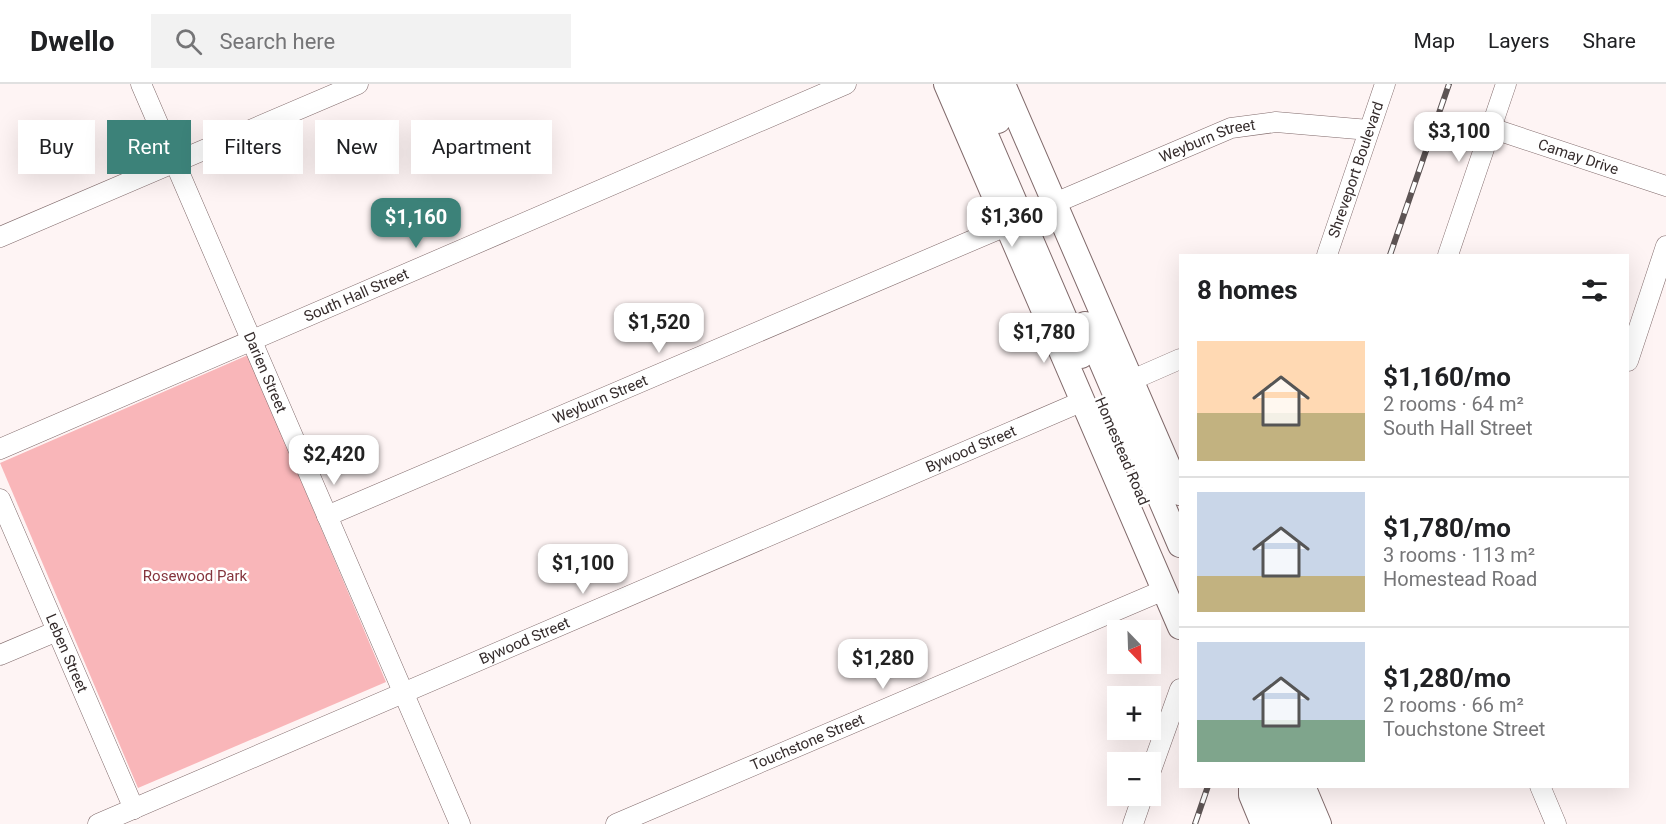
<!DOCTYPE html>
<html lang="en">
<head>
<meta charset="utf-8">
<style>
	:root { --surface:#fff; --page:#f2f2f2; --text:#202124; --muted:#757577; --line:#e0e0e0; --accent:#3c8279 }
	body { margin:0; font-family:Roboto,sans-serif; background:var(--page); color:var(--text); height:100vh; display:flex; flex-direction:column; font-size:22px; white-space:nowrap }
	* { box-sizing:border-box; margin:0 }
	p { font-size:20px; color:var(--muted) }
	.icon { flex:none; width:33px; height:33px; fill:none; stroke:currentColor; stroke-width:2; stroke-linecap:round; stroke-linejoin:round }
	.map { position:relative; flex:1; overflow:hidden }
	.drawer { position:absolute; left:1179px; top:170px; width:450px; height:534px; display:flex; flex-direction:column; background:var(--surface); border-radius:0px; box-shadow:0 6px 24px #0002 }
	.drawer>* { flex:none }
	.hud { position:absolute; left:18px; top:36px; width:570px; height:54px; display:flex; gap:12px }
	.needle { width:39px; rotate:157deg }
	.controls { position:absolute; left:1107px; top:536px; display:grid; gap:12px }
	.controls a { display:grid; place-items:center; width:54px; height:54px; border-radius:0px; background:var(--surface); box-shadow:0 6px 24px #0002; font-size:30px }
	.price { position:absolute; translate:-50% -51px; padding:0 14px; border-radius:12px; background:#fff; color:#222; font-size:20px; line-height:39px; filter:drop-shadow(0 2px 3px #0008) }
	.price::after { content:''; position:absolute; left:50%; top:36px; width:18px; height:14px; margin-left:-9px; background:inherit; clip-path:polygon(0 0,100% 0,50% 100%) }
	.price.active { background:var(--accent); color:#fff }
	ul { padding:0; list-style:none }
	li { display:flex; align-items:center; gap:18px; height:150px; padding:0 18px }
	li+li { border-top:2px solid var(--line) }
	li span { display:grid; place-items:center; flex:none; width:168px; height:120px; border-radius:0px; color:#555 }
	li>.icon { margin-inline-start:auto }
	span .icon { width:72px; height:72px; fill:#fffc; stroke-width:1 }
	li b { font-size:26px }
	h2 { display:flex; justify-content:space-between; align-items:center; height:72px; padding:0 18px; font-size:26px }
	.pill { padding:0 21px; border-radius:0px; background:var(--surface); box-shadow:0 6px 24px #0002; font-size:21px; line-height:54px }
	.pill.active { background:var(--accent); color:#fff }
	header { display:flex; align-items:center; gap:36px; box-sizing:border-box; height:84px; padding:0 30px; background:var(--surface); border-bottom:2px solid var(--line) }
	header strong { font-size:28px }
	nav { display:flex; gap:33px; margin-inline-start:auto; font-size:21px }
	.search { width:420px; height:54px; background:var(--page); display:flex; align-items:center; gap:15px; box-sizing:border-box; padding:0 21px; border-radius:0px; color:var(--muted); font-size:22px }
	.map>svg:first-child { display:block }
	.green { fill:#f9b6b9 }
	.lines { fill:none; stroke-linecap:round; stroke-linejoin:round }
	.minor-casing { stroke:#806a6b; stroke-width:21 }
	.major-casing { stroke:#806a6b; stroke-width:26 }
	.minor { stroke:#fff; stroke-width:20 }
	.major { stroke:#fff; stroke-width:24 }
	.rail-casing { stroke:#5d5454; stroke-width:6 }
	.rail { stroke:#fff; stroke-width:4; stroke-dasharray:11; stroke-linecap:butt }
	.labels { text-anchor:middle; stroke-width:5; stroke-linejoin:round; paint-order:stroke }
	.street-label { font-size:15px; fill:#352c2c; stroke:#fff }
	.park-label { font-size:15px; fill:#85343d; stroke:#fff }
</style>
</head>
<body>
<header>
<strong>Dwello</strong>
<div class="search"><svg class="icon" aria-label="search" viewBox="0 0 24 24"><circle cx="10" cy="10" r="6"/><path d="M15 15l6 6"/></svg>Search here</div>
<nav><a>Map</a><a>Layers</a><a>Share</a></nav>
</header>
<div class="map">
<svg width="1666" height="740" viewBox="0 0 1666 740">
	<rect width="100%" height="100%" fill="#fef4f4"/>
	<path class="green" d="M248 271 386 598 138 704 0 379Z"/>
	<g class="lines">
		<defs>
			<g id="minor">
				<path id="s1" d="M141 0 460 740"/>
				<path id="s2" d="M1491 44 1666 102"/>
				<path id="s3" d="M1055 119 1231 44 1276 38 1369 46"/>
				<path d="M0 153 358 0"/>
				<path id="s4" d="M1327 171 1385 0"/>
				<path d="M1448 171 1506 0"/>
				<path d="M1628 277 1666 162"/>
				<path d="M1132 296 1180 275"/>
				<path id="s5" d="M0 365 846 0"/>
				<path id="s6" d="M0 415 134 725"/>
				<path id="s7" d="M327 432 1006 142"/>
				<path d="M0 571 57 547"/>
				<path d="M1150 689 1180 605"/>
				<path d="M1540 702 1556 740"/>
				<path id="s8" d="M98 740 1083 317"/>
				<path id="s9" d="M616 740 1164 506"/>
				<path d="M1133 740 1143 711"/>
			</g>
			<path id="major" d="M946 0 1180 543
				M964 0 1081 272
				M983 0 998 37
				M1003 0 1180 409
				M1085 240 1180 461
				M1251 702V711L1263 740
				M1266 702 1282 740
				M1285 702 1301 740
				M1303 702 1319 740"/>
		</defs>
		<use href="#minor" class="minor-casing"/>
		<use href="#major" class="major-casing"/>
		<use href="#minor" class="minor"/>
		<use href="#major" class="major"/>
		<defs>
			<path id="rail" d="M1390 171 1449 0
				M1195 740 1208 702"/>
		</defs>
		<use href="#rail" class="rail-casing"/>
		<use href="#rail" class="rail"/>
	</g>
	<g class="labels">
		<g class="street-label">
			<text dy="5" stroke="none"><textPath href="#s3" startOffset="165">Weyburn Street</textPath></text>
			<text dy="5" stroke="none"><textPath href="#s2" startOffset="92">Camay Drive</textPath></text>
			<text dy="5" stroke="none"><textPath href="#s4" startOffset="90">Shreveport Boulevard</textPath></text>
			<text dy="5" stroke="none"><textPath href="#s5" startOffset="388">South Hall Street</textPath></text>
			<text dy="5" stroke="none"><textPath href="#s1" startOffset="314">Darien Street</textPath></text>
			<text dy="5" stroke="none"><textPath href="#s7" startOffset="297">Weyburn Street</textPath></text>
			<text dy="5" stroke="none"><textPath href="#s8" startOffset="950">Bywood Street</textPath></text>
			<text transform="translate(1122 367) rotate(67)" y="5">Homestead Road</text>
			<text dy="5" stroke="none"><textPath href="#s8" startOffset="464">Bywood Street</textPath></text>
			<text dy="5" stroke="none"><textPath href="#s6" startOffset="168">Leben Street</textPath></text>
			<text dy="5" stroke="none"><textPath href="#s9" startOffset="208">Touchstone Street</textPath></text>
		</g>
		<g class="park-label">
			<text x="195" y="497">Rosewood Park</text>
		</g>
	</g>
</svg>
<div class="controls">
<a><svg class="needle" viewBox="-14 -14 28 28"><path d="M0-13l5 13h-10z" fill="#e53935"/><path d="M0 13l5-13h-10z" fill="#757577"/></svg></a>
<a>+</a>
<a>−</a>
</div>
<b class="price" style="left:1459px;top:79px">$3,100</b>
<b class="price" style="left:1012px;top:164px">$1,360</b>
<b class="price active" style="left:416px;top:165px">$1,160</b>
<b class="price" style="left:659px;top:270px">$1,520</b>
<b class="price" style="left:1044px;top:280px">$1,780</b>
<b class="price" style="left:334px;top:402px">$2,420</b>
<b class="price" style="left:583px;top:511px">$1,100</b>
<b class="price" style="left:883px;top:606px">$1,280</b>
<div class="hud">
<a class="pill">Buy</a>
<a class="pill active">Rent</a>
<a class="pill">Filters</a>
<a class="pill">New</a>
<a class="pill">Apartment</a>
</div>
<section class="drawer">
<h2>8 homes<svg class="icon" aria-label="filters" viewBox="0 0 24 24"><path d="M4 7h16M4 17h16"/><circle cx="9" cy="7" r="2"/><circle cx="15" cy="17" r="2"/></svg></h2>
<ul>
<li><span style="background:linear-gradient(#ffd9b3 60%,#c2b280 0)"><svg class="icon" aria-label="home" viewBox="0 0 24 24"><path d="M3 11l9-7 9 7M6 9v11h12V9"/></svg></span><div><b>$1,160/mo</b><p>2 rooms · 64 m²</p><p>South Hall Street</p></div></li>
<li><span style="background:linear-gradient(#c9d6e8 70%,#c2b280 0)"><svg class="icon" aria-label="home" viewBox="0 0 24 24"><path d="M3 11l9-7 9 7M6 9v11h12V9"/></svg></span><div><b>$1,780/mo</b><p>3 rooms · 113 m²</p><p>Homestead Road</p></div></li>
<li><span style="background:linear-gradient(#c9d6e8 65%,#7fa58c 0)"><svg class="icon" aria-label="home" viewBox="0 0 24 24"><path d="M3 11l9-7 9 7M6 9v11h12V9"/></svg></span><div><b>$1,280/mo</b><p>2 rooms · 66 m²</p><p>Touchstone Street</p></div></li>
</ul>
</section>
</div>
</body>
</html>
